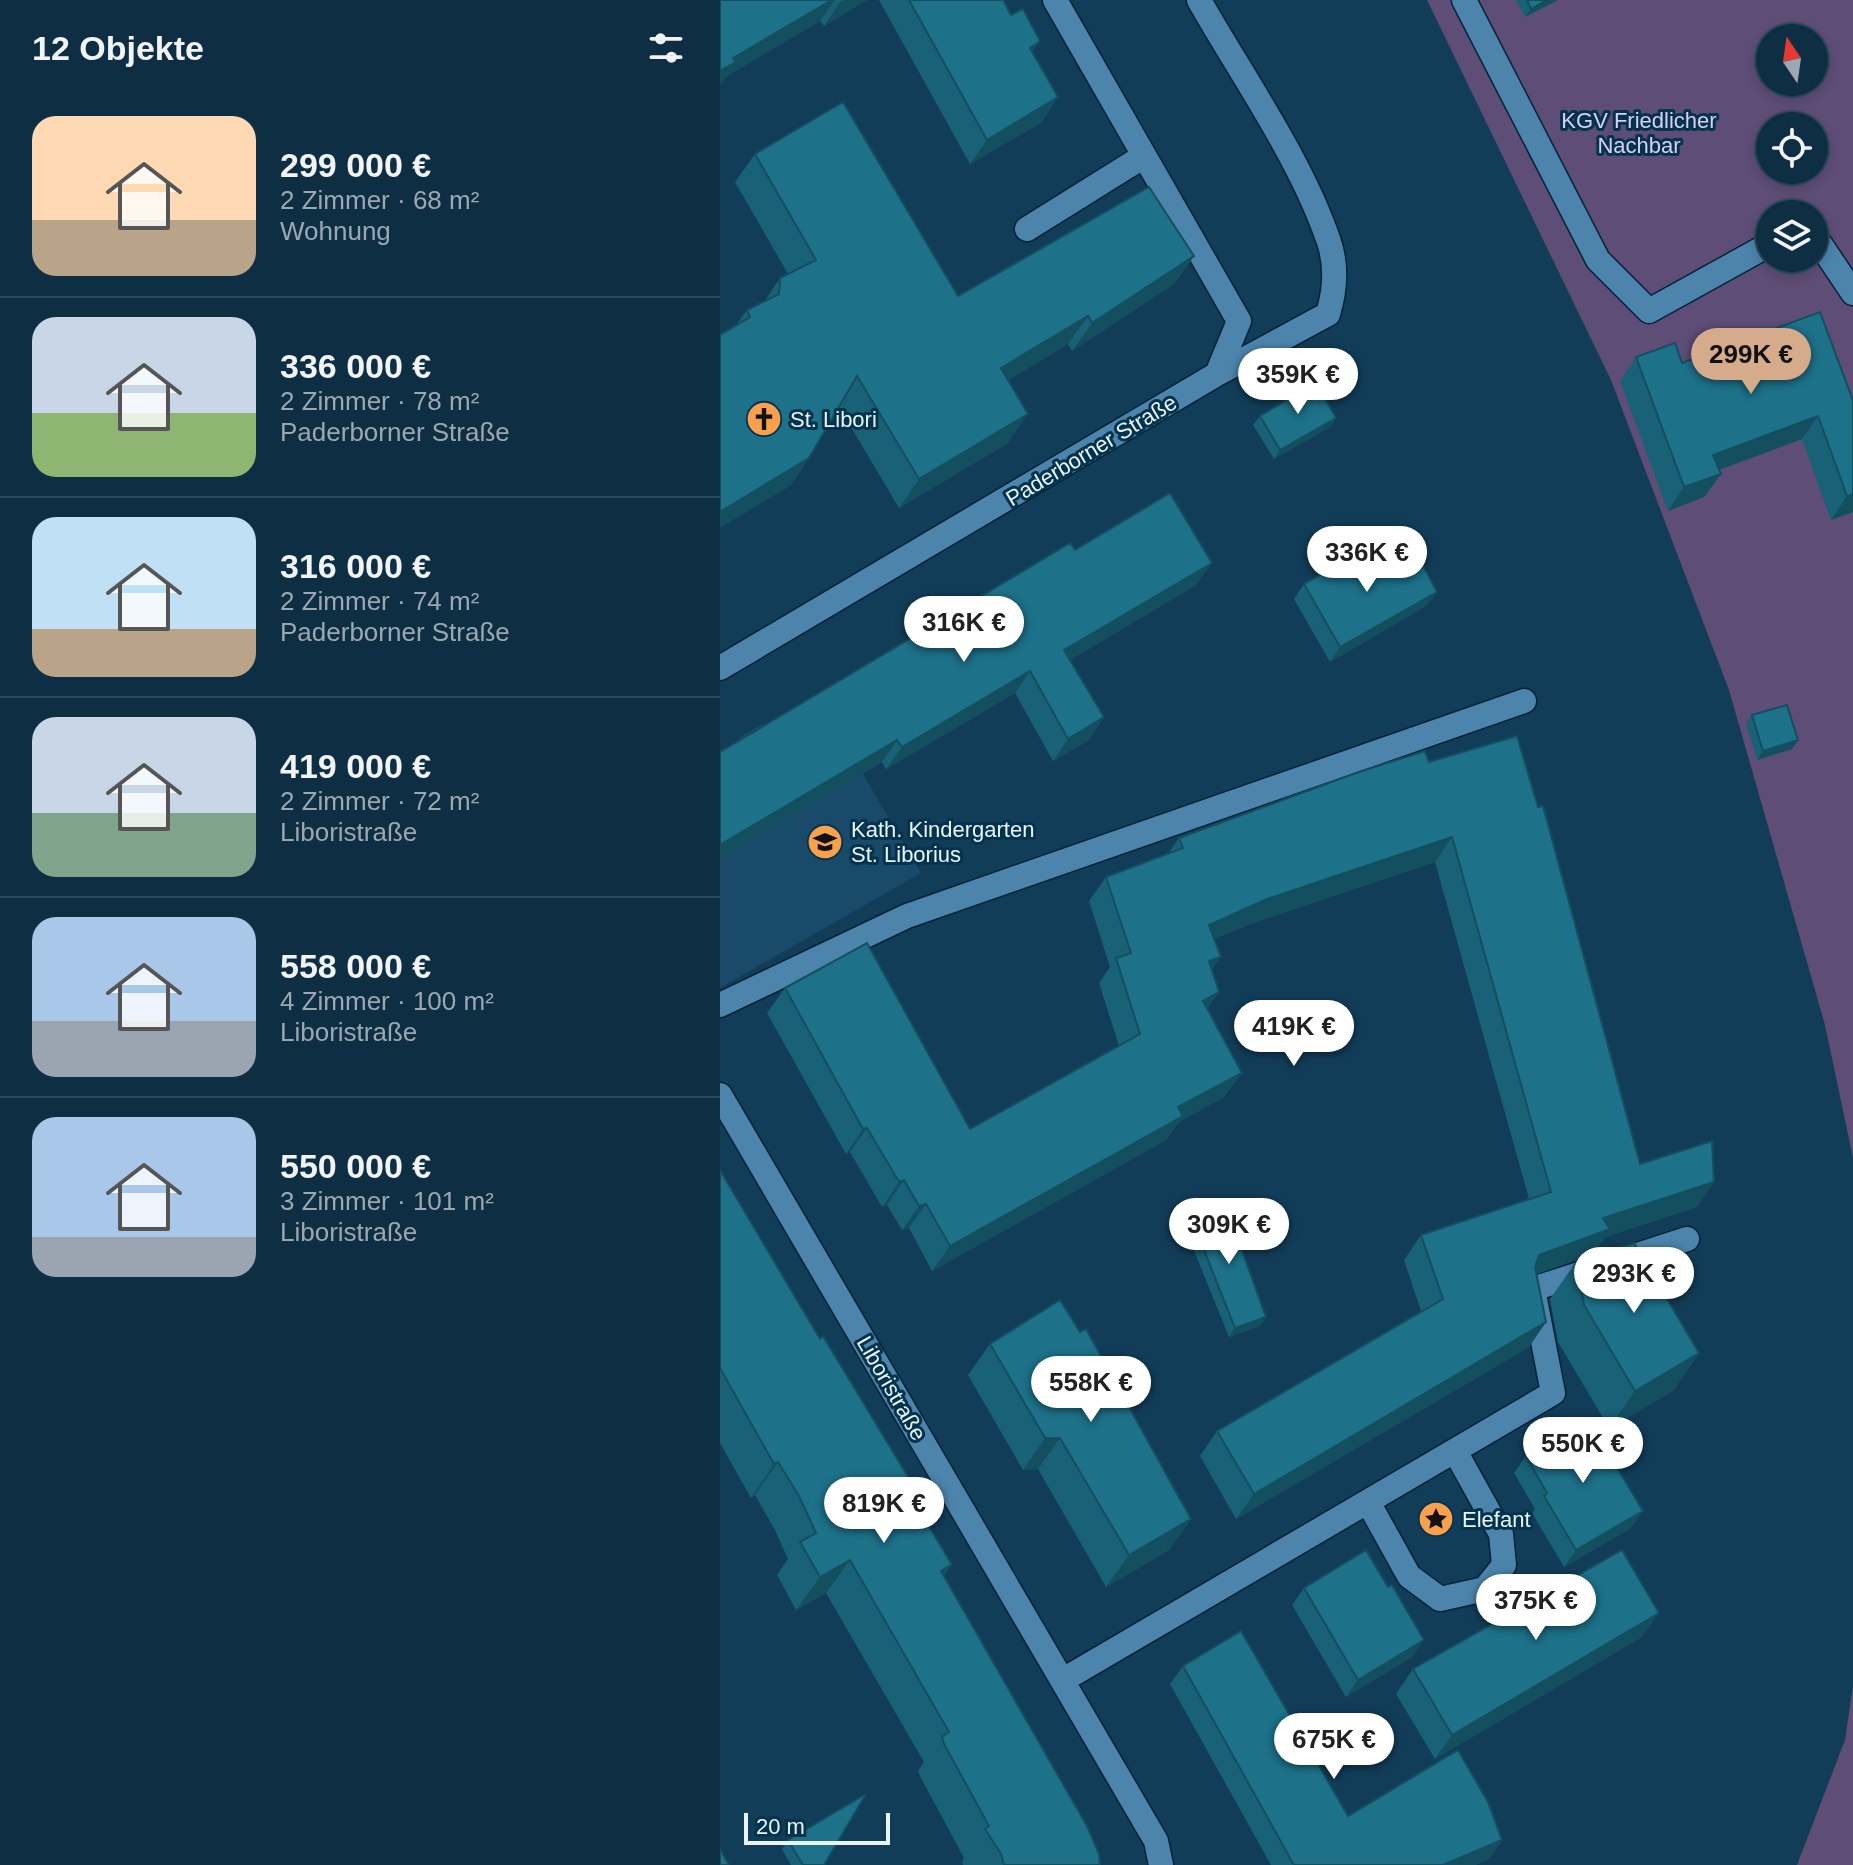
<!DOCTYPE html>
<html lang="de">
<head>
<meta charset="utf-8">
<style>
	:root { --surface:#0e2e43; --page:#17364a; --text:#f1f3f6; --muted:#9ba8b2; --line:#2e4a5c; --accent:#d6ab8b }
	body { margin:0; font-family:Helvetica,sans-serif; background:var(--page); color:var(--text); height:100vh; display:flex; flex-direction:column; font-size:30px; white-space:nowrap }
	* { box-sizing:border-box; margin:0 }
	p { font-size:26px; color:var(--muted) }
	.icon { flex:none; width:44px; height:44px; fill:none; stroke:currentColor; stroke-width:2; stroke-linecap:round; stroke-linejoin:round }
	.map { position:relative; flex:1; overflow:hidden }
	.panel { display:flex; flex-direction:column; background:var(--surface); width:720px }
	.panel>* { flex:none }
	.needle { width:52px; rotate:347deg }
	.buttons { position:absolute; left:1036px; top:24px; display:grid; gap:16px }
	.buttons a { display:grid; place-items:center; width:72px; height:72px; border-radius:50%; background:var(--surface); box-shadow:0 4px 12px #0003,0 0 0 2px var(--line); font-size:40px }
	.scale { position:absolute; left:24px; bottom:20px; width:146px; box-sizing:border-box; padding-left:8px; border:4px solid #e9f4fd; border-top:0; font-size:22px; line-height:28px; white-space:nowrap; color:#e9f4fd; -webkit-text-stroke:6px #04334e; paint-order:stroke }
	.price { position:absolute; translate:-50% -68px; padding:0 18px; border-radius:28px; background:#fff; color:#222; font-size:26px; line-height:52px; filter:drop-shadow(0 2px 4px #0008) }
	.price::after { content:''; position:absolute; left:50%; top:48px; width:24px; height:18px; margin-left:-12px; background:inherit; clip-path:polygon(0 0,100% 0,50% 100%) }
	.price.on { background:var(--accent); color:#111 }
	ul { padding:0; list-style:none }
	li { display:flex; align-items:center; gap:24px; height:200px; padding:0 32px }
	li+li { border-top:2px solid var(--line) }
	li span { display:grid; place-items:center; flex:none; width:224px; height:160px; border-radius:24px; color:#555 }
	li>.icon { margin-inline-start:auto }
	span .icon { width:96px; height:96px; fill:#fffc; stroke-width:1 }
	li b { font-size:34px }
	h2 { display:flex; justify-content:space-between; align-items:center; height:96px; padding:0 32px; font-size:34px }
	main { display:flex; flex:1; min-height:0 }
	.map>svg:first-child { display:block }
	.built { fill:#194a69 }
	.green { fill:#5d4d77; fill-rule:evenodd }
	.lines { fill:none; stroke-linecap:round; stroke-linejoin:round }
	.minor-casing { stroke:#052336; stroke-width:27 }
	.minor { stroke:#4d84ac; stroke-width:24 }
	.wall { fill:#196176 }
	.shaded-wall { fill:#144f60 }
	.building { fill:#1d7189; stroke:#144f60; stroke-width:2 }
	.labels { text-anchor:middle; stroke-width:6; stroke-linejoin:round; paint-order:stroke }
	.park-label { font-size:22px; fill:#dbcef3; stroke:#04334e }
	.poi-label { font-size:22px; fill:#e9f4fd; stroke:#04334e; text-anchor:start }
	.street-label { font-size:22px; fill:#e9f4fd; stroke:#04334e }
</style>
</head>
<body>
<main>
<section class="panel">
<h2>12 Objekte<svg class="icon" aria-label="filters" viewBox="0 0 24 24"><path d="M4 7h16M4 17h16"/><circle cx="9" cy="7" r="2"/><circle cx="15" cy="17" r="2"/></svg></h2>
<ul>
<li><span style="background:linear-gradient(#ffd9b3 65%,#b9a48a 0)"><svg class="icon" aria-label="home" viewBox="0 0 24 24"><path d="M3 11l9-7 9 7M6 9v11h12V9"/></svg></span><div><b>299 000 €</b><p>2 Zimmer · 68 m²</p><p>Wohnung</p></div></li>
<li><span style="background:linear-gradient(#c9d6e8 60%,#8fb573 0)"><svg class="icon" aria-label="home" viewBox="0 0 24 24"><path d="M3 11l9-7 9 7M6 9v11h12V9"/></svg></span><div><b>336 000 €</b><p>2 Zimmer · 78 m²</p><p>Paderborner Straße</p></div></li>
<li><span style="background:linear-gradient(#bfe0f5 70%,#b9a48a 0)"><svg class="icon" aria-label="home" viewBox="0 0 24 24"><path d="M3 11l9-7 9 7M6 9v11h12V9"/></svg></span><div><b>316 000 €</b><p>2 Zimmer · 74 m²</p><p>Paderborner Straße</p></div></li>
<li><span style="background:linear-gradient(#c9d6e8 60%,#7fa58c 0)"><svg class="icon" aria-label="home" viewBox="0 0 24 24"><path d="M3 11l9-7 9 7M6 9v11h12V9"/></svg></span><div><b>419 000 €</b><p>2 Zimmer · 72 m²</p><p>Liboristraße</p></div></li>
<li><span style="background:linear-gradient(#a9c7e8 65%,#9aa5b1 0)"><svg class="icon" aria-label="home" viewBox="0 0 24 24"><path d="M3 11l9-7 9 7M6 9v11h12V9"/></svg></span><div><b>558 000 €</b><p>4 Zimmer · 100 m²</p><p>Liboristraße</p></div></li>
<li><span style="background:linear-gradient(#a9c7e8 75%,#9aa5b1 0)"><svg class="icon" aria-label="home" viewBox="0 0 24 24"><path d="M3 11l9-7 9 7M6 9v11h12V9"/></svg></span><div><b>550 000 €</b><p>3 Zimmer · 101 m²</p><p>Liboristraße</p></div></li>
</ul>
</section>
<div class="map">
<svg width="1133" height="1865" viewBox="0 0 1133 1865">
	<rect width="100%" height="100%" fill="#123d59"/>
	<path class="built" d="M102 704 201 873 0 988V858L27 749 20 737 42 724 49 735Z"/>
	<path class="green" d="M707 0H1133V1158L1105 1025 1009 690 891 380ZM1050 38H1094V82H1050ZM1050 126H1094V170H1050ZM1050 214H1094V258H1050Z
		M1133 1686V1865H1077L1125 1740Z"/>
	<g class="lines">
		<defs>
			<path id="minor" d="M335 0 519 321 497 374
				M744 0 878 260 929 311 1050 244
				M307 229 424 156
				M1094 235 1133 293
				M0 668 497 374 608 314C615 291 617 266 609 242 581 159 522 76 479 0
				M0 1005 187 916 804 701
				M0 1095 436 1841 441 1865
				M648 1502 689 1576 720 1599 765 1589 784 1565 781 1534 735 1451
				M343 1680 833 1393 813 1289 967 1239"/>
		</defs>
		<use href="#minor" class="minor-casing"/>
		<use href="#minor" class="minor"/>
	</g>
	<path class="wall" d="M0 0H147L104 26 100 21 7 76 0 85Z
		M159 0H283L312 52 322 122 250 164Z
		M796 0H838L805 17Z
		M35 154 238 296 474 256 454 284 352 351 348 344 288 380V443L179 508 119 407 89 458 70 486 16 325 27 310 44 302 60 278 68 274 15 182Z
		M1100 312 1133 512 1111 520 1082 439 999 470 1001 474 984 497 948 511 900 381 916 357 962 363Z
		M540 416 616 418 610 427 554 459 533 425Z
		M355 550 476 585 350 660 369 740 333 761 295 693 166 769 162 762 0 858V752Z
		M662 575 717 592 706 606 610 662 574 599 584 584Z
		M1032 715 1072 749 1037 760 1026 724Z
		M709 762 920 1164 977 1207 885 1237 873 1254 817 1274 826 1322 809 1347 516 1519 480 1456 497 1431 701 1311 684 1260 701 1235 809 1199 715 862 530 924 494 939 492 970 499 992 487 1009 504 1097 459 1122 446 1140 212 1271 189 1228 182 1230 167 1205 162 1207 130 1152 126 1154 47 1013 65 988 250 1129 399 1046 379 983 390 967 369 901 386 877 448 854 459 838Z
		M0 1170 191 1497 224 1576 380 1865H243L242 1862 244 1858 201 1778 198 1771 204 1762 106 1593 76 1610 57 1575 68 1559 55 1530 35 1495 31 1498 0 1443Z
		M471 1217 540 1326 509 1337 464 1226Z
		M856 1262 979 1353 953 1391 889 1428 838 1342 830 1299Z
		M360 1332 471 1519 449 1550 386 1587 318 1469 303 1470 248 1375 270 1344Z
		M806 1456 911 1528 844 1567 812 1513 815 1509 794 1473Z
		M668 1587 704 1640 692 1657 626 1697 572 1605 584 1588Z
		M922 1637 715 1759 676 1694 693 1669Z
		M463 1666 628 1816 782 1840 769 1859 755 1865H551L450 1684Z
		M68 1840 104 1865H71L62 1849Z"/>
	<path class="shaded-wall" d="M112 0H115L100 21 7 76 0 85V71L13 58Z
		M124 0H147L104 26 120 2Z
		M827 0H838L805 17 811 9Z
		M320 41 303 66 310 48Z
		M338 97 322 122 250 164 267 140Z
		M474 256 454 284 352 351 372 323Z
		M368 316 348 344 261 397 281 368Z
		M308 414 288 443 179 508 199 479Z
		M1098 416 1082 439 977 478 993 455Z
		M616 418 610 427 554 459 560 450Z
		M89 458 70 486 0 528V512Z
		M1001 474 984 497 948 511 964 487Z
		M1133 494V512L1111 520 1127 496Z
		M492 563 476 585 328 673 344 650Z
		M717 592 706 606 610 662 620 647Z
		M310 671 295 693 166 769 182 747Z
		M384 717 369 740 333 761 348 739Z
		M177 740 162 762 0 858V845Z
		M1078 740 1072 749 1037 760 1043 751Z
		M732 837 715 862 530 924 472 949 489 925 547 899Z
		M501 957 484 982 489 961Z
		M499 992 482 1016 483 1001Z
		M522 1073 504 1097 459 1122 446 1140 212 1271 230 1246 458 1107Z
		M147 1128 130 1152 126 1154 143 1129Z
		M184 1180 167 1205 162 1207 179 1182Z
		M994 1182 977 1207 885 1237 873 1254 802 1279 819 1255 883 1218Z
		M206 1204 189 1228 182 1230 199 1206Z
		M546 1317 540 1326 509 1337 515 1328Z
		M826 1322 809 1347 516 1519 534 1494Z
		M979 1353 953 1391 889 1428 915 1391Z
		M325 1438H340L318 1469 303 1470Z
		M58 1462 35 1495 31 1498 54 1464Z
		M923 1511 911 1528 844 1567 856 1550Z
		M471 1519 449 1550 386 1587 409 1555Z
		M130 1560 106 1593 76 1610 100 1577Z
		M232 1565 208 1598 221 1571Z
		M939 1613 922 1637 715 1759 732 1735Z
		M704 1640 692 1657 626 1697 638 1680Z
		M782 1840 769 1859 755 1865H723Z"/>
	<path class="building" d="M0 0H112L13 58 16 62 0 71Z
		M189 0H283L291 15 303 9 320 41 310 48 338 97 267 140Z
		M807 0H827L811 9Z
		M123 102 238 296 429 187 474 256 372 323 368 316 281 368 308 414 199 479 137 376 89 458 0 512V335L30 317 27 310 59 294 60 278 96 260 35 154Z
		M1100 312 1133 401V494L1127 496 1098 416 993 455 1001 474 964 487 916 357 955 343 962 363Z
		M596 382 616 418 560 450 540 416Z
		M450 493 492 563 344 650 384 717 348 739 310 671 182 747 177 740 0 845V752L350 543 355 550Z
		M647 549 662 575 698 556 717 592 620 647 584 584Z
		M1067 705 1078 740 1043 751 1032 715Z
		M797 736 818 807 823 806 920 1164 992 1141 994 1182 883 1218 890 1229 819 1255 815 1267 826 1322 534 1494 497 1431 723 1299 701 1235 831 1192 732 837 547 899 489 925 501 957 489 961 499 992 483 1001 522 1073 458 1107 463 1116 230 1246 206 1204 199 1206 184 1180 179 1182 147 1128 143 1129 65 988 147 943 250 1129 420 1034 396 958 411 953 386 877 463 848 459 838 639 772 705 751 709 762Z
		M0 1170 100 1339 103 1336 196 1490 190 1494 232 1565 221 1571 367 1826 379 1854 380 1865H284L281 1854 265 1829 269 1826 224 1744 222 1737 229 1732 130 1560 100 1577 80 1542 96 1533 79 1496 58 1462 54 1464 0 1368Z
		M506 1206 546 1317 515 1328 471 1217Z
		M914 1243 979 1353 915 1391 864 1305 856 1262Z
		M340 1300 360 1332 366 1329 471 1519 409 1555 340 1438H325L270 1344Z
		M868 1419 923 1511 856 1550 824 1496 827 1493 806 1456Z
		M646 1550 668 1587 672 1585 704 1640 638 1680 584 1588Z
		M902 1550 939 1613 732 1735 693 1669Z
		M521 1631 628 1816 738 1750 768 1802 782 1840 723 1865H574L463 1666Z
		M146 1794 104 1865H83L68 1840Z
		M0 1849 9 1865H0Z"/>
	<defs>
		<symbol id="church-disc" viewBox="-11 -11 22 22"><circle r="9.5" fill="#f9a04c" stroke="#04334e"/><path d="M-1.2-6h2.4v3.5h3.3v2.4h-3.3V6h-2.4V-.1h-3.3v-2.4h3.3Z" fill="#111"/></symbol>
		<symbol id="school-disc" viewBox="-11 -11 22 22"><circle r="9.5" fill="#f9a04c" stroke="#04334e"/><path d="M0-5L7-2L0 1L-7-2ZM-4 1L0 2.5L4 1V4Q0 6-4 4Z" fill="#111"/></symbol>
		<symbol id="sight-disc" viewBox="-11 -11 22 22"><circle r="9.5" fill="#f9a04c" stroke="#04334e"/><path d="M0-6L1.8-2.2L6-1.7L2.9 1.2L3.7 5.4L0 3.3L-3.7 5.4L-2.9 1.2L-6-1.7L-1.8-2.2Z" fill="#111"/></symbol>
	</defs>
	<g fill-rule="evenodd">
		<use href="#church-disc" x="24" y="399" width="40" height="40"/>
		<use href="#school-disc" x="85" y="822" width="40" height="40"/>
		<use href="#sight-disc" x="696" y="1499" width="40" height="40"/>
	</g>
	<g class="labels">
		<g class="park-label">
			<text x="919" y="128">KGV Friedlicher<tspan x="919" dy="25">Nachbar</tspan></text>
		</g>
		<g class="poi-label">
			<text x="70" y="427">St. Libori</text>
			<text x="131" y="837">Kath. Kindergarten<tspan x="131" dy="25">St. Liborius</tspan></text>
			<text x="742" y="1527">Elefant</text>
		</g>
		<g class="street-label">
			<text transform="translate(371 450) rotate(-31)" y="8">Paderborner Straße</text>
			<text transform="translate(172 1388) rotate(60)" y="8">Liboristraße</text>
		</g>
	</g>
</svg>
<div class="buttons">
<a><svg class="needle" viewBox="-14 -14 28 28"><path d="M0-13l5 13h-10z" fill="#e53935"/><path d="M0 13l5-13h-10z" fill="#9ba8b2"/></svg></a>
<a><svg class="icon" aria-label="locate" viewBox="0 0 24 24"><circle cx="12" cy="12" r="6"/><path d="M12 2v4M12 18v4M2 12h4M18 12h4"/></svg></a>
<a><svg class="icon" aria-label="layers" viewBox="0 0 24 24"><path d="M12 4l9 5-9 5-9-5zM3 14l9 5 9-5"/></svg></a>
</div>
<div class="scale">20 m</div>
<b class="price on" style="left:1031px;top:396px">299K €</b>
<b class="price" style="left:578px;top:416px">359K €</b>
<b class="price" style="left:647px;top:594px">336K €</b>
<b class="price" style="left:244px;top:664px">316K €</b>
<b class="price" style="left:574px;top:1068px">419K €</b>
<b class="price" style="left:509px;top:1266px">309K €</b>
<b class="price" style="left:914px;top:1315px">293K €</b>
<b class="price" style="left:371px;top:1424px">558K €</b>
<b class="price" style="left:863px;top:1485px">550K €</b>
<b class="price" style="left:164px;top:1545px">819K €</b>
<b class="price" style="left:816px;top:1642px">375K €</b>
<b class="price" style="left:614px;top:1781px">675K €</b>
</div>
</main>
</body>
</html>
